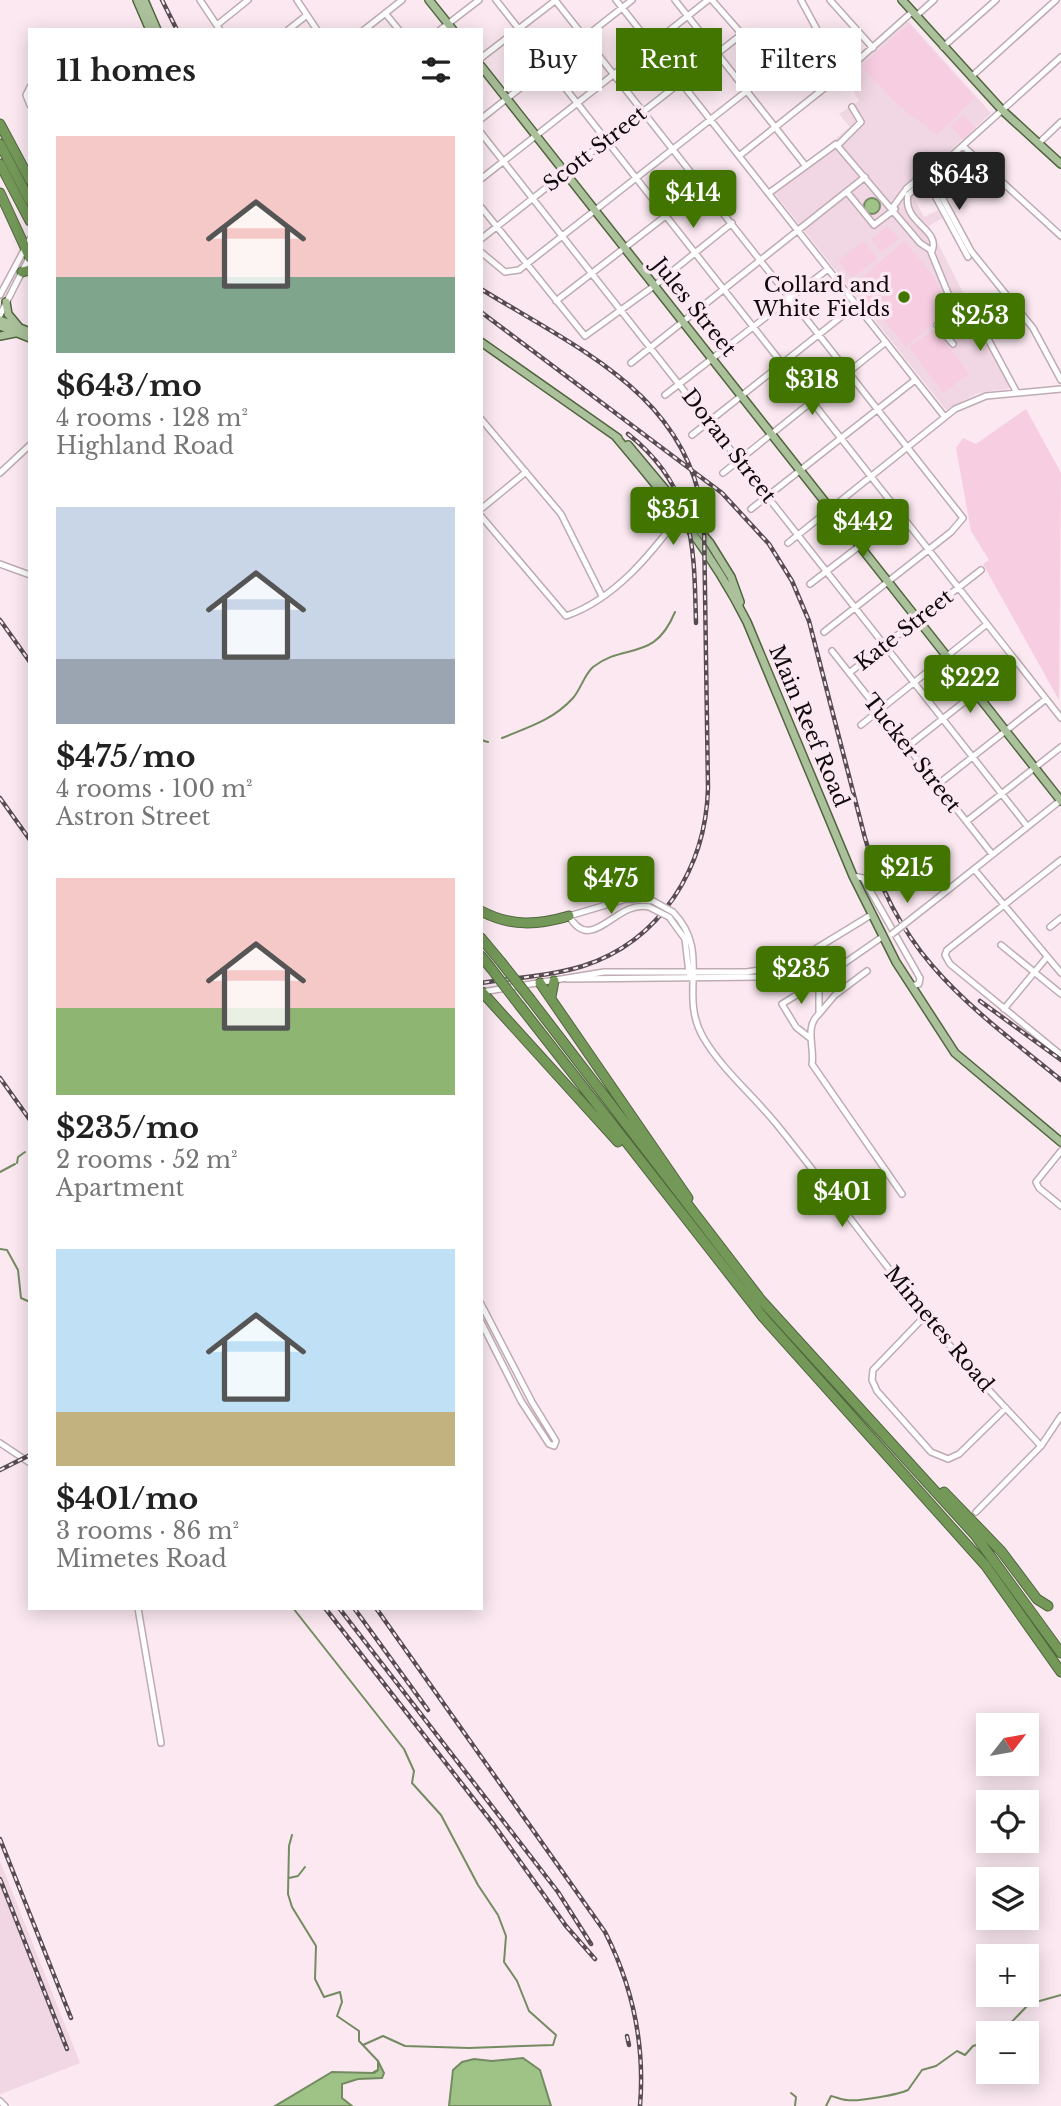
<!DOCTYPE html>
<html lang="en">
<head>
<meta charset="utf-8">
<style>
	:root { --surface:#fff; --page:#f6f6f6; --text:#222; --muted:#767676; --accent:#427500 }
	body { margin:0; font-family:"Libre Baskerville",serif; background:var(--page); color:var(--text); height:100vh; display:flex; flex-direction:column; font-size:26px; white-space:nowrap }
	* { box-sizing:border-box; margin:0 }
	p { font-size:23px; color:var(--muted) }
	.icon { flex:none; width:38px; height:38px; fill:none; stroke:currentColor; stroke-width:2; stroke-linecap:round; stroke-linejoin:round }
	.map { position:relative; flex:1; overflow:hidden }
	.details { position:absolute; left:28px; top:28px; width:455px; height:1582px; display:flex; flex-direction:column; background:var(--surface); border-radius:0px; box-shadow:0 4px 18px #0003 }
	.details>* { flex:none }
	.guide { position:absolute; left:504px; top:28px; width:452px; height:63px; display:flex; gap:14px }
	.needle { width:46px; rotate:59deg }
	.controls { position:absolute; left:976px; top:1713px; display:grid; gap:14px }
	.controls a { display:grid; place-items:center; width:63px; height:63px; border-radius:0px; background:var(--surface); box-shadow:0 4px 18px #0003; font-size:35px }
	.price { position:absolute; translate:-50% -60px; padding:0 16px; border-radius:7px; background:var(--accent); color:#fff; font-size:23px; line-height:46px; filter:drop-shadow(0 2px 4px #0008) }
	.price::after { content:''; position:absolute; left:50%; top:42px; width:21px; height:16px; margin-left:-10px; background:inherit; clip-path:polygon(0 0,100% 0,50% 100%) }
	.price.current { background:#222; color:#fff }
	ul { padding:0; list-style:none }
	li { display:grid; align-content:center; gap:14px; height:371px; padding:0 28px }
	li span { display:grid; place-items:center; height:217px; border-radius:0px; color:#555 }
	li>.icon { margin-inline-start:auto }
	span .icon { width:126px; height:126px; fill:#fffc; stroke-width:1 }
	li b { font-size:30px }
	h2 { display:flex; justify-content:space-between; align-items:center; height:84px; padding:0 28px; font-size:30px }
	.chip { padding:0 24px; border-radius:0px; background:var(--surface); box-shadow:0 4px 18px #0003; font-size:24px; line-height:63px }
	.chip.current { background:var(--accent); color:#fff }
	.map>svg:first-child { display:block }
	.built { fill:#f0d7e3 }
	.green { fill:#f7cde1 }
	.water { fill:#9fc286; stroke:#748b62; stroke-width:2 }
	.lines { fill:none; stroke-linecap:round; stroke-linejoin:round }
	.stream { stroke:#748b62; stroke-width:2 }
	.minor-casing { stroke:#beabb4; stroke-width:8 }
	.major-casing { stroke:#50663e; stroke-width:10 }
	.highway-casing { stroke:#50663e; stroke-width:11 }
	.minor { stroke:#fff; stroke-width:5 }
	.major { stroke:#abc19b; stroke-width:7 }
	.highway { stroke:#739858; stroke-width:9 }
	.rail-casing { stroke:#564c51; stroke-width:4.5 }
	.rail { stroke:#fbe8f1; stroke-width:2; stroke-dasharray:5; stroke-linecap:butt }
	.minor-bridge-casing { stroke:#beabb4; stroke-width:8; stroke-linecap:butt }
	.highway-bridge-casing { stroke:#50663e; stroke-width:11; stroke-linecap:butt }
	.minor-bridge { stroke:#fff; stroke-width:5 }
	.highway-bridge { stroke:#739858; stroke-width:9 }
	.poi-dot { fill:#427500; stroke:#fbe8f1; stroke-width:2.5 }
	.labels { text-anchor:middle; stroke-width:7; stroke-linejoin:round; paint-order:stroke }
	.street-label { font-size:21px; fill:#100a0d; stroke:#fbe8f1 }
	.poi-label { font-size:21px; fill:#100a0d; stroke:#fbe8f1; text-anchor:end }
</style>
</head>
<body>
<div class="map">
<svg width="1061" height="2106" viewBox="0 0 1061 2106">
	<rect width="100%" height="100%" fill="#fbe8f1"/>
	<path class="built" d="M908 21 991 113 909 189 924 217 940 209 944 217 929 226 1012 388 978 393 946 410 772 190 850 127 839 114 859 101 845 76Z
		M0 1861 80 2063 1 2094H0Z"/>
	<path class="green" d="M909 24 975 98 937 135 898 105 861 66Z
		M963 115 976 128 963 140 950 126Z
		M887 226 899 238 882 252 871 239Z
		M864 241 877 259 852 278 838 261Z
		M904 241 931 273 950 310 906 347 855 284Z
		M936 328 969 374 943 393 909 347Z
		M1026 409 1061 473 1059 700 983 564 989 560 971 531 956 448 963 438 976 444Z"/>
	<path class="water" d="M864 206a8 8 0 1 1 16 0a8 8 0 1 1-16 0Z
		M523 2058 540 2070 551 2106H449L453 2070 462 2062 474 2059 492 2061Z
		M378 2061 384 2073 382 2078 358 2079 342 2084V2098L352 2106H275L332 2072 374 2073 378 2070Z"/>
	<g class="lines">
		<path class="stream" d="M502 738C529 727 553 720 573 698 581 689 584 675 593 667 625 642 654 663 675 612
			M481 740 488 742
			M17 1163 18 1157 25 1152
			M0 1172 15 1164
			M0 1249 7 1250 18 1270 21 1298 30 1302
			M293 1608 404 1749 414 1771 412 1783 441 1815 478 1885 498 1915 506 1936 504 1962 517 1981 529 2011 556 2035 553 2045 469 2048 405 2046 383 2036 363 2045
			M292 1835 289 1846 288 1894 292 1907 316 1946 315 1979 324 1997 340 1992 342 2002 337 2016 359 2031V2041L378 2061V2070L374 2072
			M289 1878 298 1876 305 1867
			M1000 2034 1029 2004 1061 1995
			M908 2090 922 2070 936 2066 957 2051 965 2055 973 2046 989 2041
			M791 2093 796 2097 795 2106
			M826 2106 831 2096C836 2097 842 2100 847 2100 859 2102 900 2094 908 2090"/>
		<defs>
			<path id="minor" d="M200 0 220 30
				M297 0 317 30
				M496 0 1061 718
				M555 0 963 518 951 532 824 632
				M616 0 944 416
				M675 0 805 165
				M801 0 821 37
				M830 0 873 48
				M385 13 399 30
				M916 16 934 0
				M217 25 248 0
				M288 30 307 15
				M364 30 402 0
				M440 30 479 0
				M943 47 996 0
				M481 58 556 0
				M971 77 1056 0
				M30 87 26 95 30 105
				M481 119 632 0
				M481 133 1027 826
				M1038 144 1061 122
				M838 145 861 122 852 107
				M963 146 1061 236
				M739 156 847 70 912 12
				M930 175 971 251 1033 328 1061 380
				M481 179 708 0
				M926 179 968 257
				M906 189 931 168 929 165
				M847 192 874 225 895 209
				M769 193 836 144 920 243 932 251C941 229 902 223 908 195L1061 57
				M481 207 585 336 654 286 732 223
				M893 207 904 192
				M481 239 742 34
				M481 252 505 272 519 270 771 72 768 64 712 0
				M931 252 954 308 937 325 953 344
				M0 295 30 239
				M963 300 975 315 1016 391
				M556 301 703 187
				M0 315 30 256
				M631 363 865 177
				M665 395 828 269
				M481 419 561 514 602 596
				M692 435 856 305
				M0 473 30 445
				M723 473 886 342
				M481 509 526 472
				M751 509 915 380
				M481 516 566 616C615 599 651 554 680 515
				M788 543 955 409 986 396 1061 389
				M0 564 30 575
				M810 584 900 515
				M832 651 992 854
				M849 673 981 570
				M861 725 987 624
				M907 747 1016 661
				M937 785 1046 699
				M967 821 1061 747
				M1061 860 947 950 945 955 950 964 1061 1055
				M974 869 1061 973
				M853 876 863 878 920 978 919 984 911 986
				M939 897 1061 800
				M649 907C616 899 592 956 569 916L626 899 653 901
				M673 912C712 952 678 994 703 1037 722 1070 754 1096 778 1126 837 1199 892 1276 952 1348 980 1382 1012 1414 1041 1446
				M669 917 685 939 689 973
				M1050 927 1061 918
				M882 937 819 981V1014C804 1027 815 1048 812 1064L902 1194
				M1001 945 1061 994
				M567 979 760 977 781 970 871 915
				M482 992 604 972H747L781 966
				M1004 1009 1047 957
				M819 1014 835 995 867 971
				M810 1038 796 1027 782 1004 819 981
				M1061 1151 1036 1182 1039 1188 1061 1206
				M481 1304 532 1402 556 1441 554 1446 549 1444 521 1401 481 1322
				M925 1316 873 1370 872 1380 877 1391 931 1452 948 1459 959 1454 1006 1408
				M0 1443 30 1463
				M976 1512 1041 1446 1061 1416
				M138 1608 161 1743
				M0 2101 5 2106"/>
			<path id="major" d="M137 0 150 30
				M144 0 157 30
				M429 0 453 30
				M902 0 1002 110 1061 164
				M481 66 1061 801
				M6 302 8 314 18 326
				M0 320 30 332
				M0 326 30 338
				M0 336 15 333
				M481 342 618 438
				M616 437C666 496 713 554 747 622L853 876 896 962 955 1053 1061 1142
				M628 445 710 543 731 577 740 602"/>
			<path id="highway" d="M0 124 30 180
				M0 144 30 201
				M0 164 30 221
				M0 193 30 258
				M22 272 30 270
				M481 911C511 927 538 925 569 916
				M481 938 501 962
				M481 956 490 967
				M540 983 688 1198
				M482 992 618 1142
				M551 997 554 981
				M531 1000 761 1300 975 1535 1061 1653
				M520 1006 763 1317 986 1566 1061 1672
				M944 1492 1001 1551 1037 1599 1048 1606"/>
		</defs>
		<use href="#minor" class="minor-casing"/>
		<use href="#major" class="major-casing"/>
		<use href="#highway" class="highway-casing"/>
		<use href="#minor" class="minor"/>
		<use href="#major" class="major"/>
		<use href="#highway" class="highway"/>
		<defs>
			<path id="rail" d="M162 0 177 30
				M481 289C578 349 693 397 704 525L708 788C706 867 661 941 583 966 550 976 515 978 481 983
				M481 312 722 493 769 544 792 581 809 621 865 838C899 958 969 1005 1061 1080
				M628 434C695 487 694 545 696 623
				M0 620 30 662
				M0 798 30 840
				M980 1001 1061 1060
				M0 1078 30 1120
				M0 1470 30 1455
				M325 1608 494 1825 566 1926 595 1959
				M339 1608 558 1892 591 1944
				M354 1608 428 1710
				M376 1608 605 1932C633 1987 645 2045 640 2106
				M0 1839 71 2018
				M0 1879 67 2049
				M627 2036 629 2045"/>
		</defs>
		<use href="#rail" class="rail-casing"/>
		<use href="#rail" class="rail"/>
		<defs>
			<path id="minor-bridge" d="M653 901 673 912
				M649 907 669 917
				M892 934 939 897"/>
			<path id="highway-bridge" d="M501 962 531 1000
				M490 967 520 1006"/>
		</defs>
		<use href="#minor-bridge" class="minor-bridge-casing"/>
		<use href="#highway-bridge" class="highway-bridge-casing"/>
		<use href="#minor-bridge" class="minor-bridge"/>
		<use href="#highway-bridge" class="highway-bridge"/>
	</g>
	<circle class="poi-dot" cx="904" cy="297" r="7"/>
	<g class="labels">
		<g class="street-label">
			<text transform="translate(595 149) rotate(-38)" y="7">Scott Street</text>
			<text transform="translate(694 307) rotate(51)" y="7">Jules Street</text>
			<text transform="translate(729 446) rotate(52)" y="7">Doran Street</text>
			<text transform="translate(904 630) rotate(-38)" y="7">Kate Street</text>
			<text transform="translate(809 726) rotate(67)" y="7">Main Reef Road</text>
			<text transform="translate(912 753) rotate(52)" y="7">Tucker Street</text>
			<text transform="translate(939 1329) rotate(50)" y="7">Mimetes Road</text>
		</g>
		<g class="poi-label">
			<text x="890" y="292">Collard and<tspan x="890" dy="24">White Fields</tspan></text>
		</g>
	</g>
</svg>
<div class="controls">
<a><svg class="needle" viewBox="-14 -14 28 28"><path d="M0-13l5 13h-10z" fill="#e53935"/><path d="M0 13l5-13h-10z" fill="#767676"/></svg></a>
<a><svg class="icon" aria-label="locate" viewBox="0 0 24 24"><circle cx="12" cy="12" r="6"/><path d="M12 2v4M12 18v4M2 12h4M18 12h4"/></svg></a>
<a><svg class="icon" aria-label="layers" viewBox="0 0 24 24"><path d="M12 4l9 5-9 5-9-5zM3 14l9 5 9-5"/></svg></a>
<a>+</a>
<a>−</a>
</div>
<b class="price current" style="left:959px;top:212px">$643</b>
<b class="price" style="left:693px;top:230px">$414</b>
<b class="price" style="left:980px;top:353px">$253</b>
<b class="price" style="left:812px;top:417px">$318</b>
<b class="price" style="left:673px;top:547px">$351</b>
<b class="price" style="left:863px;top:559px">$442</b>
<b class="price" style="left:970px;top:715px">$222</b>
<b class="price" style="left:907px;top:905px">$215</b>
<b class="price" style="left:611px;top:916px">$475</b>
<b class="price" style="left:801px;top:1006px">$235</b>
<b class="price" style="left:842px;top:1229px">$401</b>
<div class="guide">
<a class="chip">Buy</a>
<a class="chip current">Rent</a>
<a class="chip">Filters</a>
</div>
<section class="details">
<h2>11 homes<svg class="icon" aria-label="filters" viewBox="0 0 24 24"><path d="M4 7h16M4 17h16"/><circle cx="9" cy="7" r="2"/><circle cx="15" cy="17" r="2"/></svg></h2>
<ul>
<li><span style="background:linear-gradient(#f6c9c9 65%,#7fa58c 0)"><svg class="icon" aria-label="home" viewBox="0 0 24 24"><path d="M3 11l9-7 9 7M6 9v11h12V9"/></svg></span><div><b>$643/mo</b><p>4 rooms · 128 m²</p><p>Highland Road</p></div></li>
<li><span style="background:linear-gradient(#c9d6e8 70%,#9aa5b1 0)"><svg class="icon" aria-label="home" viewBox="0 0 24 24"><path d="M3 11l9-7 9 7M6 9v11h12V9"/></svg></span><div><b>$475/mo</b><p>4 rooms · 100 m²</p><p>Astron Street</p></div></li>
<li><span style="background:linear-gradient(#f6c9c9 60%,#8fb573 0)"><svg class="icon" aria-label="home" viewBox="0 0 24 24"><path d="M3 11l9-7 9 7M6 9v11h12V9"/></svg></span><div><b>$235/mo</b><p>2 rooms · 52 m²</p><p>Apartment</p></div></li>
<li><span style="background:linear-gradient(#bfe0f5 75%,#c2b280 0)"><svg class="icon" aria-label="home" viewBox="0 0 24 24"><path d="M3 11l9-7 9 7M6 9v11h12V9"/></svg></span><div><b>$401/mo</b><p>3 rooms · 86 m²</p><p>Mimetes Road</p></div></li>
</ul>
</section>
</div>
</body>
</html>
